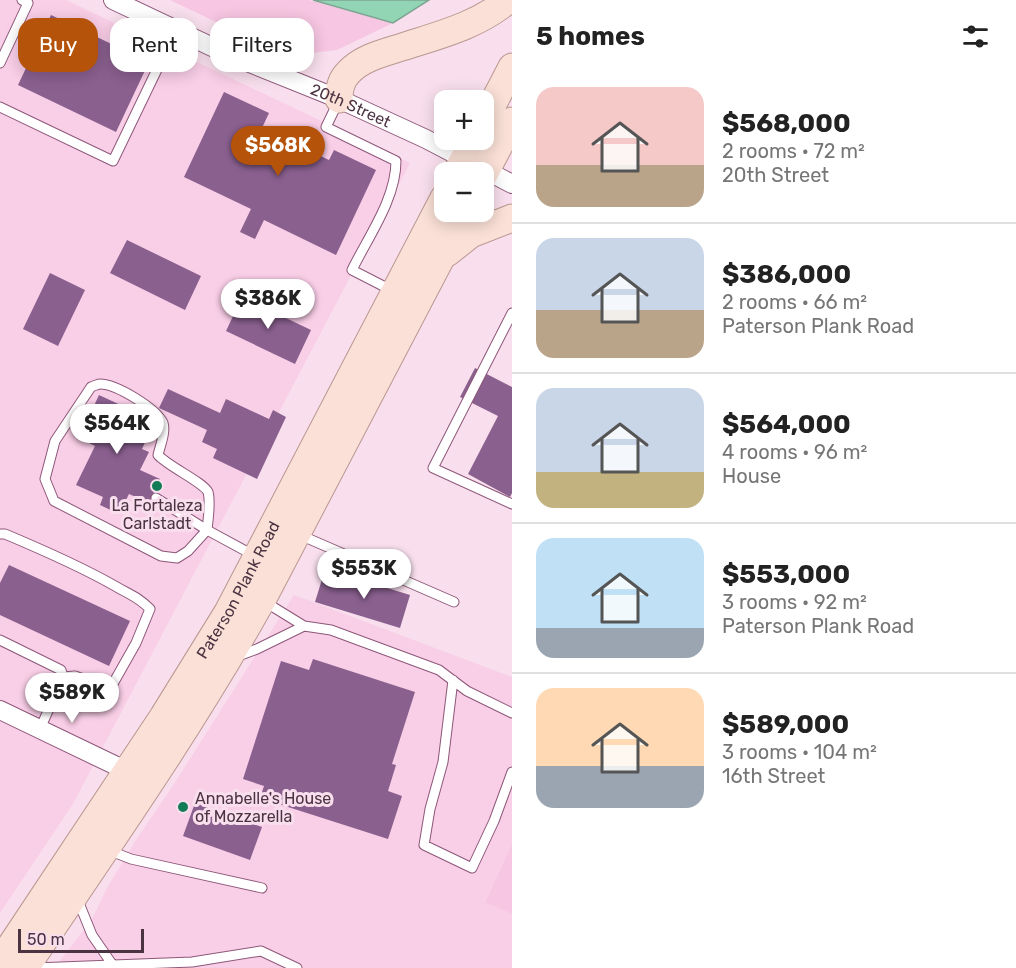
<!DOCTYPE html>
<html lang="en">
<head>
<meta charset="utf-8">
<style>
	:root { --surface:#fff; --page:#f6f6f6; --text:#222; --muted:#767676; --line:#e0e0e0; --accent:#b45309 }
	body { margin:0; font-family:Rubik,sans-serif; background:var(--page); color:var(--text); height:100vh; display:flex; flex-direction:column; font-size:22px; white-space:nowrap }
	* { box-sizing:border-box; margin:0 }
	p { font-size:20px; color:var(--muted) }
	.icon { flex:none; width:33px; height:33px; fill:none; stroke:currentColor; stroke-width:2; stroke-linecap:round; stroke-linejoin:round }
	.map { position:relative; flex:1; overflow:hidden }
	.drawer { display:flex; flex-direction:column; background:var(--surface); width:504px }
	.drawer>* { flex:none }
	.hud { position:absolute; left:18px; top:18px; width:404px; height:54px; display:flex; gap:12px }
	.controls { position:absolute; left:434px; top:90px; display:grid; gap:12px }
	.controls a { display:grid; place-items:center; width:60px; height:60px; border-radius:12px; background:var(--surface); box-shadow:0 3px 15px #0003; font-size:30px }
	.scale { position:absolute; left:18px; bottom:15px; width:126px; box-sizing:border-box; padding-left:6px; border:3px solid #4c3342; border-top:0; font-size:16px; line-height:21px; white-space:nowrap; color:#4c3342; -webkit-text-stroke:4px #f9dfed; paint-order:stroke }
	.price { position:absolute; translate:-50% -51px; padding:0 14px; border-radius:21px; background:#fff; color:#222; font-size:20px; line-height:39px; filter:drop-shadow(0 2px 3px #0008) }
	.price::after { content:''; position:absolute; left:50%; top:36px; width:18px; height:14px; margin-left:-9px; background:inherit; clip-path:polygon(0 0,100% 0,50% 100%) }
	.price.active { background:var(--accent); color:#fff }
	ul { padding:0; list-style:none }
	li { display:flex; align-items:center; gap:18px; height:150px; padding:0 24px }
	li+li { border-top:2px solid var(--line) }
	li span { display:grid; place-items:center; flex:none; width:168px; height:120px; border-radius:18px; color:#555 }
	li>.icon { margin-inline-start:auto }
	span .icon { width:72px; height:72px; fill:#fffc; stroke-width:1 }
	li b { font-size:26px }
	h2 { display:flex; justify-content:space-between; align-items:center; height:72px; padding:0 24px; font-size:26px }
	.pill { padding:0 21px; border-radius:18px; background:var(--surface); box-shadow:0 3px 15px #0003; font-size:21px; line-height:54px }
	.pill.active { background:var(--accent); color:#fff }
	main { display:flex; flex:1; min-height:0 }
	.map>svg:first-child { display:block }
	.built { fill:#f9cee7 }
	.green { fill:#f7c6e2 }
	.water { fill:#92d5b4; stroke:#7da492; stroke-width:1.5 }
	.building { fill:#8a608f }
	.lines { fill:none; stroke-linecap:round; stroke-linejoin:round }
	.service-casing { stroke:#8e5779; stroke-width:11 }
	.minor-casing { stroke:#8e5779; stroke-width:20 }
	.primary-casing { stroke:#ba9691; stroke-width:29 }
	.service { stroke:#fff; stroke-width:9 }
	.minor { stroke:#fff; stroke-width:18 }
	.primary { stroke:#fae0d6; stroke-width:27 }
	.poi-dot { fill:#127c56; stroke:#f9dfed; stroke-width:2 }
	.labels { text-anchor:middle; stroke-width:6; stroke-linejoin:round; paint-order:stroke }
	.street-label { font-size:16px; fill:#4c3342; stroke:#f9dfed }
	.poi-label { font-size:16px; fill:#4c3342; stroke:#f9dfed }
</style>
</head>
<body>
<main>
<div class="map">
<svg width="512" height="968" viewBox="0 0 512 968">
	<rect width="100%" height="100%" fill="#f9dfed"/>
	<path class="built" d="M0 0H66L410 163 73 804 0 913Z
		M294 595 512 677V844L485 901 512 914V968H54L91 921 107 888 136 840 172 787Z"/>
	<path class="green" d="M170 0H309L393 23 337 50 287 56Z
		M512 844V914L485 902Z"/>
	<path class="water" d="M313 0H429L393 23Z"/>
	<path class="building" d="M51 15 149 62 116 132 18 85Z
		M224 92 269 113 262 128 329 160 334 150 376 170 336 255 264 220 255 239 240 232 251 209 184 177Z
		M127 240 201 276 185 310 110 273Z
		M50 273 85 290 58 346 23 329Z
		M242 297 311 330 295 364 226 331Z
		M475 368 512 387V493L510 497 468 474 498 416 460 397Z
		M168 389 220 413 226 399 269 419 273 410 286 417 257 479 213 458 217 449 202 442 207 430 159 408Z
		M99 395 155 421 142 449 149 452 140 470 160 479 149 503 129 494 119 514 100 505 103 497 76 485 95 446 79 438Z
		M9 565 130 621 109 666 0 615V583Z
		M323 576 356 585 358 579 410 595 400 628 315 602Z
		M313 659 415 692 392 764 396 765 388 791 402 796 388 839 260 798 264 786 243 779 281 661 309 670Z
		M195 803 262 827 250 860 183 836Z"/>
	<g class="lines">
		<defs>
			<path id="service" d="M0 63 28 3 22 0
				M338 102 326 127 396 161C396 199 368 237 352 270L393 291
				M0 107 113 161 176 30
				M512 313 433 468 512 504
				M156 498 207 530
				M207 530C208 520 211 502 208 492 203 482 169 467 158 455 160 446 166 432 163 423 156 408 116 384 100 384 99 384 93 386 91 387L55 441 45 479 54 501 161 556 177 558 188 551 207 530 255 556
				M0 534H5C43 550 80 566 115 586 130 595 137 596 150 609L136 643 110 689 75 676 63 677
				M300 535 454 602
				M265 602 304 626 331 630 439 670 467 691 512 713
				M0 640 61 670 63 677 40 729
				M238 656 257 649 304 626
				M453 680 443 762 430 809 424 845 472 868 494 821 512 772
				M108 850 131 859 262 888
				M77 898 92 935 112 964
				M34 968 192 962 261 951 297 968"/>
			<g id="minor">
				<path id="s1" d="M113 0 225 53 339 99 426 139 512 184"/>
				<path d="M0 710 127 771"/>
			</g>
			<g id="primary">
				<path d="M339 99C339 89 341 80 348 73 361 58 383 53 402 47 439 35 477 26 508 0"/>
				<path d="M483 123 512 67"/>
				<path d="M457 172 474 140"/>
				<path d="M483 176 512 121"/>
				<path d="M447 253 471 234 512 218"/>
				<path id="s2" d="M0 962 163 717 228 612 444 198"/>
				<path d="M25 968C107 847 191 727 262 600L465 212"/>
			</g>
		</defs>
		<use href="#service" class="service-casing"/>
		<use href="#minor" class="minor-casing"/>
		<use href="#primary" class="primary-casing"/>
		<use href="#service" class="service"/>
		<use href="#minor" class="minor"/>
		<use href="#primary" class="primary"/>
	</g>
	<g class="poi-dot">
		<circle cx="157" cy="486" r="6"/>
		<circle cx="183" cy="807" r="6"/>
	</g>
	<g class="labels">
		<g class="street-label">
			<text dy="6" stroke="none"><textPath href="#s1" startOffset="260">20th Street</textPath></text>
			<text dy="6" stroke="none"><textPath href="#s2" startOffset="442">Paterson Plank Road</textPath></text>
		</g>
		<g class="poi-label">
			<text x="157" y="511">La Fortaleza<tspan x="157" dy="18">Carlstadt</tspan></text>
			<text x="195" y="804" text-anchor="start">Annabelle's House<tspan x="195" dy="18">of Mozzarella</tspan></text>
		</g>
	</g>
</svg>
<div class="controls">
<a>+</a>
<a>−</a>
</div>
<div class="scale">50 m</div>
<b class="price active" style="left:278px;top:177px">$568K</b>
<b class="price" style="left:268px;top:330px">$386K</b>
<b class="price" style="left:117px;top:455px">$564K</b>
<b class="price" style="left:364px;top:600px">$553K</b>
<b class="price" style="left:72px;top:724px">$589K</b>
<div class="hud">
<a class="pill active">Buy</a>
<a class="pill">Rent</a>
<a class="pill">Filters</a>
</div>
</div>
<section class="drawer">
<h2>5 homes<svg class="icon" aria-label="filters" viewBox="0 0 24 24"><path d="M4 7h16M4 17h16"/><circle cx="9" cy="7" r="2"/><circle cx="15" cy="17" r="2"/></svg></h2>
<ul>
<li><span style="background:linear-gradient(#f6c9c9 65%,#b9a48a 0)"><svg class="icon" aria-label="home" viewBox="0 0 24 24"><path d="M3 11l9-7 9 7M6 9v11h12V9"/></svg></span><div><b>$568,000</b><p>2 rooms · 72 m²</p><p>20th Street</p></div></li>
<li><span style="background:linear-gradient(#c9d6e8 60%,#b9a48a 0)"><svg class="icon" aria-label="home" viewBox="0 0 24 24"><path d="M3 11l9-7 9 7M6 9v11h12V9"/></svg></span><div><b>$386,000</b><p>2 rooms · 66 m²</p><p>Paterson Plank Road</p></div></li>
<li><span style="background:linear-gradient(#c9d6e8 70%,#c2b280 0)"><svg class="icon" aria-label="home" viewBox="0 0 24 24"><path d="M3 11l9-7 9 7M6 9v11h12V9"/></svg></span><div><b>$564,000</b><p>4 rooms · 96 m²</p><p>House</p></div></li>
<li><span style="background:linear-gradient(#bfe0f5 75%,#9aa5b1 0)"><svg class="icon" aria-label="home" viewBox="0 0 24 24"><path d="M3 11l9-7 9 7M6 9v11h12V9"/></svg></span><div><b>$553,000</b><p>3 rooms · 92 m²</p><p>Paterson Plank Road</p></div></li>
<li><span style="background:linear-gradient(#ffd9b3 65%,#9aa5b1 0)"><svg class="icon" aria-label="home" viewBox="0 0 24 24"><path d="M3 11l9-7 9 7M6 9v11h12V9"/></svg></span><div><b>$589,000</b><p>3 rooms · 104 m²</p><p>16th Street</p></div></li>
</ul>
</section>
</main>
</body>
</html>
